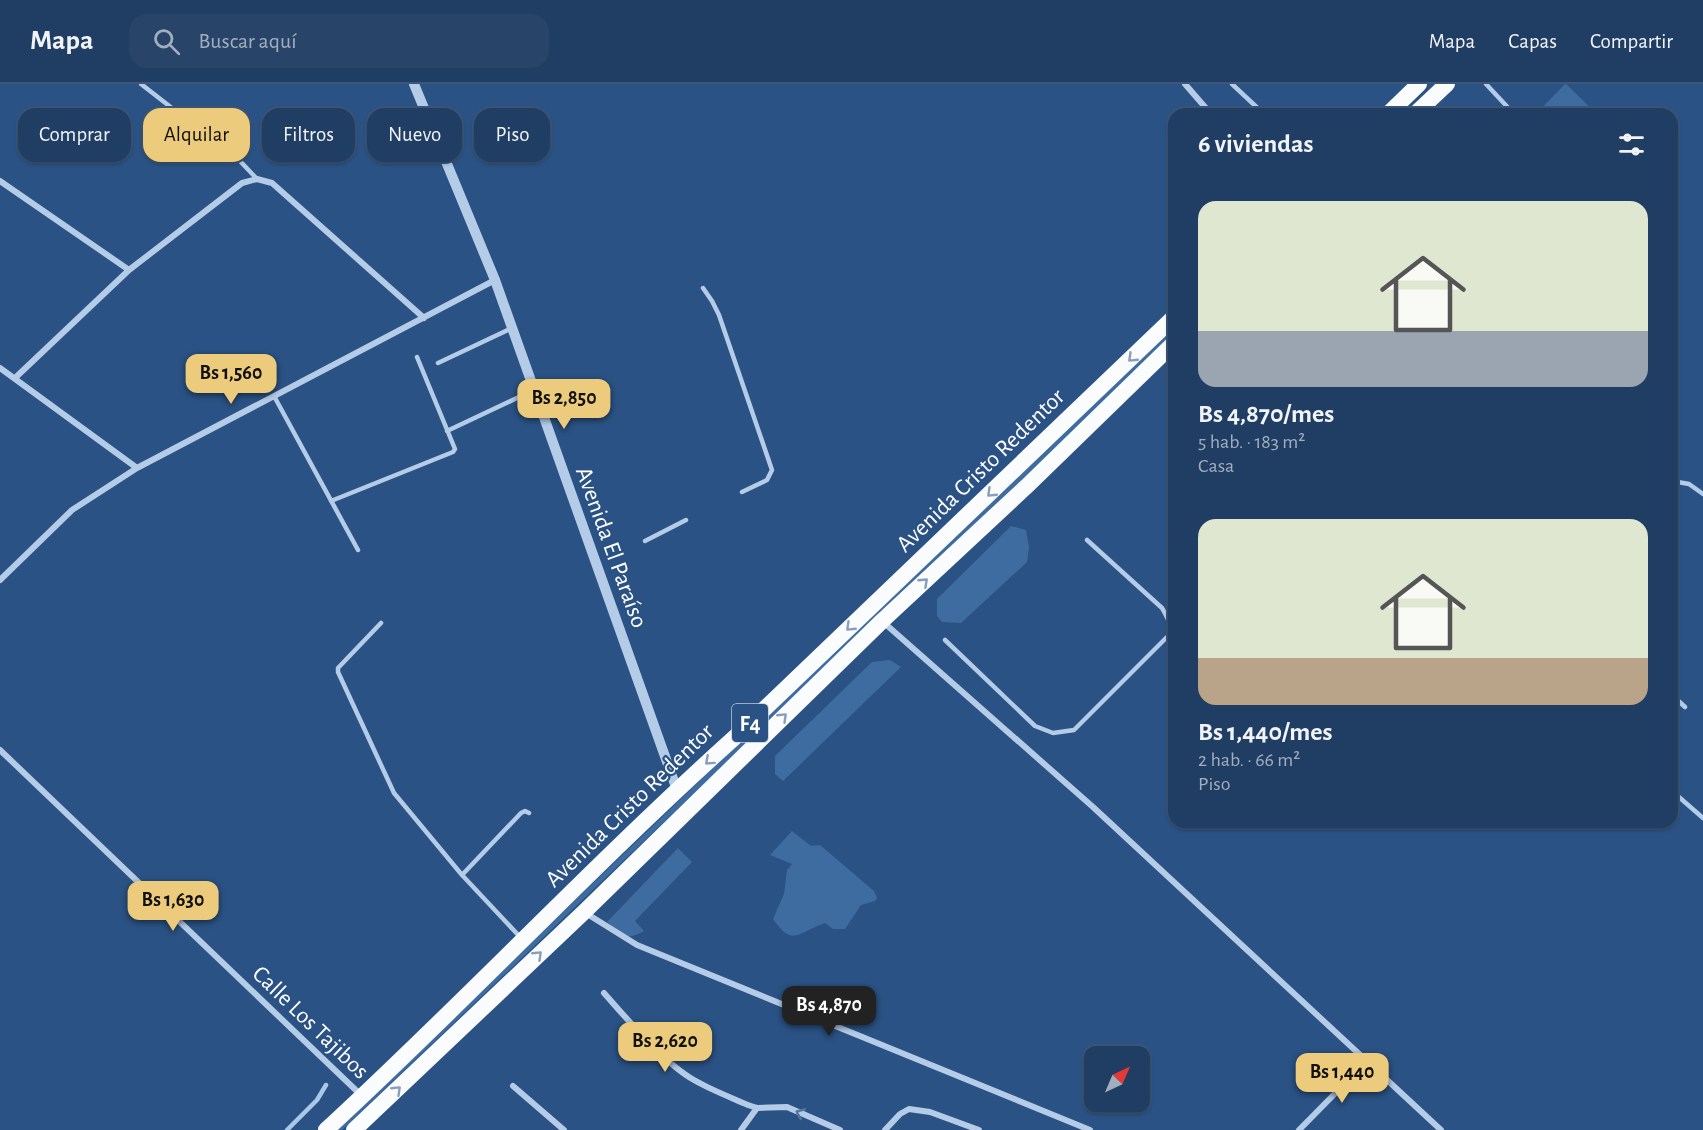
<!DOCTYPE html>
<html lang="es">
<head>
<meta charset="utf-8">
<style>
	:root { --surface:#203e63; --page:#284569; --text:#f1f3f6; --muted:#a2aebe; --line:#3d5778; --accent:#edcb7c }
	body { margin:0; font-family:"Alegreya Sans",sans-serif; background:var(--page); color:var(--text); height:100vh; display:flex; flex-direction:column; font-size:22px; white-space:nowrap }
	* { box-sizing:border-box; margin:0 }
	p { font-size:20px; color:var(--muted) }
	.icon { flex:none; width:33px; height:33px; fill:none; stroke:currentColor; stroke-width:2; stroke-linecap:round; stroke-linejoin:round }
	.map { position:relative; flex:1; overflow:hidden }
	.sheet { position:absolute; left:1168px; top:24px; width:510px; height:720px; display:flex; flex-direction:column; background:var(--surface); border-radius:18px; box-shadow:0 2px 4px #0004,0 0 0 2px var(--line) }
	.sheet>* { flex:none }
	.guide { position:absolute; left:18px; top:24px; width:570px; height:54px; display:flex; gap:12px }
	.needle { width:39px; rotate:44deg }
	.controls { position:absolute; left:1084px; top:962px; display:grid; gap:12px }
	.controls a { display:grid; place-items:center; width:66px; height:66px; border-radius:12px; background:var(--surface); box-shadow:0 2px 4px #0004,0 0 0 2px var(--line); font-size:30px }
	.price { position:absolute; translate:-50% -51px; padding:0 14px; border-radius:12px; background:var(--accent); color:#111; font-size:20px; line-height:39px; filter:drop-shadow(0 2px 3px #0008) }
	.price::after { content:''; position:absolute; left:50%; top:36px; width:18px; height:14px; margin-left:-9px; background:inherit; clip-path:polygon(0 0,100% 0,50% 100%) }
	.price.on { background:#222; color:#fff }
	ul { padding:0; list-style:none }
	li { display:grid; align-content:center; gap:12px; height:318px; padding:0 30px }
	li span { display:grid; place-items:center; height:186px; border-radius:18px; color:#555 }
	li>.icon { margin-inline-start:auto }
	span .icon { width:108px; height:108px; fill:#fffc; stroke-width:1 }
	li b { font-size:26px }
	h2 { display:flex; justify-content:space-between; align-items:center; height:72px; padding:0 30px; font-size:26px }
	.pill { padding:0 21px; border-radius:18px; background:var(--surface); box-shadow:0 2px 4px #0004,0 0 0 2px var(--line); font-size:21px; line-height:54px }
	.pill.on { background:var(--accent); color:#111 }
	header { display:flex; align-items:center; gap:36px; box-sizing:border-box; height:84px; padding:0 30px; background:var(--surface); border-bottom:2px solid var(--line) }
	header strong { font-size:28px }
	nav { display:flex; gap:33px; margin-inline-start:auto; font-size:21px }
	.search { width:420px; height:54px; background:var(--page); display:flex; align-items:center; gap:15px; box-sizing:border-box; padding:0 21px; border-radius:18px; color:var(--muted); font-size:22px }
	.map>svg:first-child { display:block }
	.green { fill:#3f6ca0 }
	.lines { fill:none; stroke-linecap:round; stroke-linejoin:round }
	.stream { stroke:#a9c7e7; stroke-width:4.5 }
	.service { stroke:#b4cce7; stroke-width:4.5 }
	.minor { stroke:#b4cce7; stroke-width:6 }
	.tertiary { stroke:#b4cce7; stroke-width:10 }
	.trunk { stroke:#fafcfe; stroke-width:16 }
	.oneway { stroke:#889ebb }
	.oneway2 { stroke:#5377a2 }
	.labels { text-anchor:middle; stroke-width:4.5; stroke-linejoin:round; paint-order:stroke }
	.shield { fill:#2a5284; stroke:#bfcbda; stroke-width:1.5 }
	.shield-label { font-size:22px; font-weight:bold; fill:#fff }
	.street-label { font-size:24px; fill:#fff; stroke:#2a5284 }
</style>
</head>
<body>
<header>
<strong>Mapa</strong>
<div class="search"><svg class="icon" aria-label="search" viewBox="0 0 24 24"><circle cx="10" cy="10" r="6"/><path d="M15 15l6 6"/></svg>Buscar aquí</div>
<nav><a>Mapa</a><a>Capas</a><a>Compartir</a></nav>
</header>
<div class="map">
<svg width="1703" height="1046" viewBox="0 0 1703 1046">
	<rect width="100%" height="100%" fill="#2a5284"/>
	<path class="green" d="M1565 0H1566L1597 30H1536Z
		M1174 243V250L342 1046H335Z
		M1011 442 1026 446 1029 463 1027 478 961 539 942 538 937 532V515Z
		M890 576 901 583 783 697 775 690V672L872 578Z
		M792 747 811 762 820 761 874 807 877 814 875 817 861 821 845 845H833L825 839C798 848 793 864 773 835L784 810 787 786 792 780 770 771Z
		M678 764 692 778 635 837 644 847C625 858 622 850 607 838Z"/>
	<g class="lines">
		<path class="stream" d="M287 1046 317 1016 326 1001"/>
		<path class="service" d="M141 0 240 77 257 95
			M1232 0 1264 30
			M1486 0 1514 30
			M703 204 712 217 719 231 772 386 767 396 742 408
			M438 279 512 244
			M274 312 358 466
			M447 347 534 306
			M1672 397 1689 400 1703 410
			M331 417 453 368 455 365 417 273
			M645 457 686 436
			M381 539 338 584V588L394 709 462 791
			M945 556 1035 642 1053 649 1074 646 1169 551C1171 540 1168 534 1162 524L1087 456
			M1672 611 1685 623
			M1672 707 1703 734
			M521 854 462 791 521 729 525 727 529 729"/>
		<path class="minor" d="M1185 0 1211 30
			M0 97 129 186 242 99 257 95 272 99 424 234
			M0 284 137 384
			M15 294 129 186
			M0 496 72 426 137 384 495 196
			M882 537 1093 723 1441 1046
			M0 666 362 1012
			M584 828 637 861 1090 1046
			M604 909C628 936 664 979 694 996 711 1006 730 1013 748 1021L757 1024 787 1023 840 1046
			M513 1002 564 1046
			M741 1046 757 1024
			M885 1046 900 1030 909 1025 930 1028 979 1046
			M1299 1046 1367 977"/>
		<path class="tertiary" d="M414 0 495 196 677 706"/>
		<path class="trunk" d="M1388 30 1419 0
			M1415 30 1447 0
			M326 1046C465 918 594 780 734 654L1174 233
			M354 1046 584 828 882 537 1028 401 1174 259"/>
	</g>
	<defs><path id="oneway-chevron" d="M-2-3.5L2.5 0L-2 3.5" fill="none" stroke-width="1.6" stroke-linecap="round" stroke-linejoin="round" transform="scale(1.5)"/></defs>
	<g class="oneway">
		<use href="#oneway-chevron" transform="translate(1132 274) rotate(136)"/>
		<use href="#oneway-chevron" transform="translate(991 409) rotate(136)"/>
		<use href="#oneway-chevron" transform="translate(924 498) rotate(-43)"/>
		<use href="#oneway-chevron" transform="translate(850 543) rotate(136)"/>
		<use href="#oneway-chevron" transform="translate(783 633) rotate(-44)"/>
		<use href="#oneway-chevron" transform="translate(709 677) rotate(138)"/>
		<use href="#oneway-chevron" transform="translate(538 871) rotate(-44)"/>
		<use href="#oneway-chevron" transform="translate(397 1006) rotate(-44)"/>
	</g>
	<use class="oneway2" href="#oneway-chevron" transform="translate(800 1029) rotate(-157)"/>
	<g class="labels">
		<rect class="shield" x="732" y="620" width="36" height="38" rx="4.5"/>
		<g class="shield-label">
			<text x="750" y="647">F4</text>
		</g>
		<g class="street-label">
			<text transform="translate(980 386) rotate(-44)" y="8">Avenida Cristo Redentor</text>
			<text transform="translate(612 463) rotate(70)" y="8">Avenida El Paraíso</text>
			<text transform="translate(629 721) rotate(-44)" y="8">Avenida Cristo Redentor</text>
			<text transform="translate(311 938) rotate(44)" y="8">Calle Los Tajibos</text>
		</g>
	</g>
</svg>
<div class="controls">
<a><svg class="needle" viewBox="-14 -14 28 28"><path d="M0-13l5 13h-10z" fill="#e53935"/><path d="M0 13l5-13h-10z" fill="#a2aebe"/></svg></a>
</div>
<b class="price" style="left:231px;top:321px">Bs 1,560</b>
<b class="price" style="left:564px;top:346px">Bs 2,850</b>
<b class="price" style="left:173px;top:848px">Bs 1,630</b>
<b class="price on" style="left:829px;top:953px">Bs 4,870</b>
<b class="price" style="left:665px;top:989px">Bs 2,620</b>
<b class="price" style="left:1342px;top:1020px">Bs 1,440</b>
<div class="guide">
<a class="pill">Comprar</a>
<a class="pill on">Alquilar</a>
<a class="pill">Filtros</a>
<a class="pill">Nuevo</a>
<a class="pill">Piso</a>
</div>
<section class="sheet">
<h2>6 viviendas<svg class="icon" aria-label="filters" viewBox="0 0 24 24"><path d="M4 7h16M4 17h16"/><circle cx="9" cy="7" r="2"/><circle cx="15" cy="17" r="2"/></svg></h2>
<ul>
<li><span style="background:linear-gradient(#dfe7d0 70%,#9aa5b1 0)"><svg class="icon" aria-label="home" viewBox="0 0 24 24"><path d="M3 11l9-7 9 7M6 9v11h12V9"/></svg></span><div><b>Bs 4,870/mes</b><p>5 hab. · 183 m²</p><p>Casa</p></div></li>
<li><span style="background:linear-gradient(#dfe7d0 75%,#b9a48a 0)"><svg class="icon" aria-label="home" viewBox="0 0 24 24"><path d="M3 11l9-7 9 7M6 9v11h12V9"/></svg></span><div><b>Bs 1,440/mes</b><p>2 hab. · 66 m²</p><p>Piso</p></div></li>
</ul>
</section>
</div>
</body>
</html>
